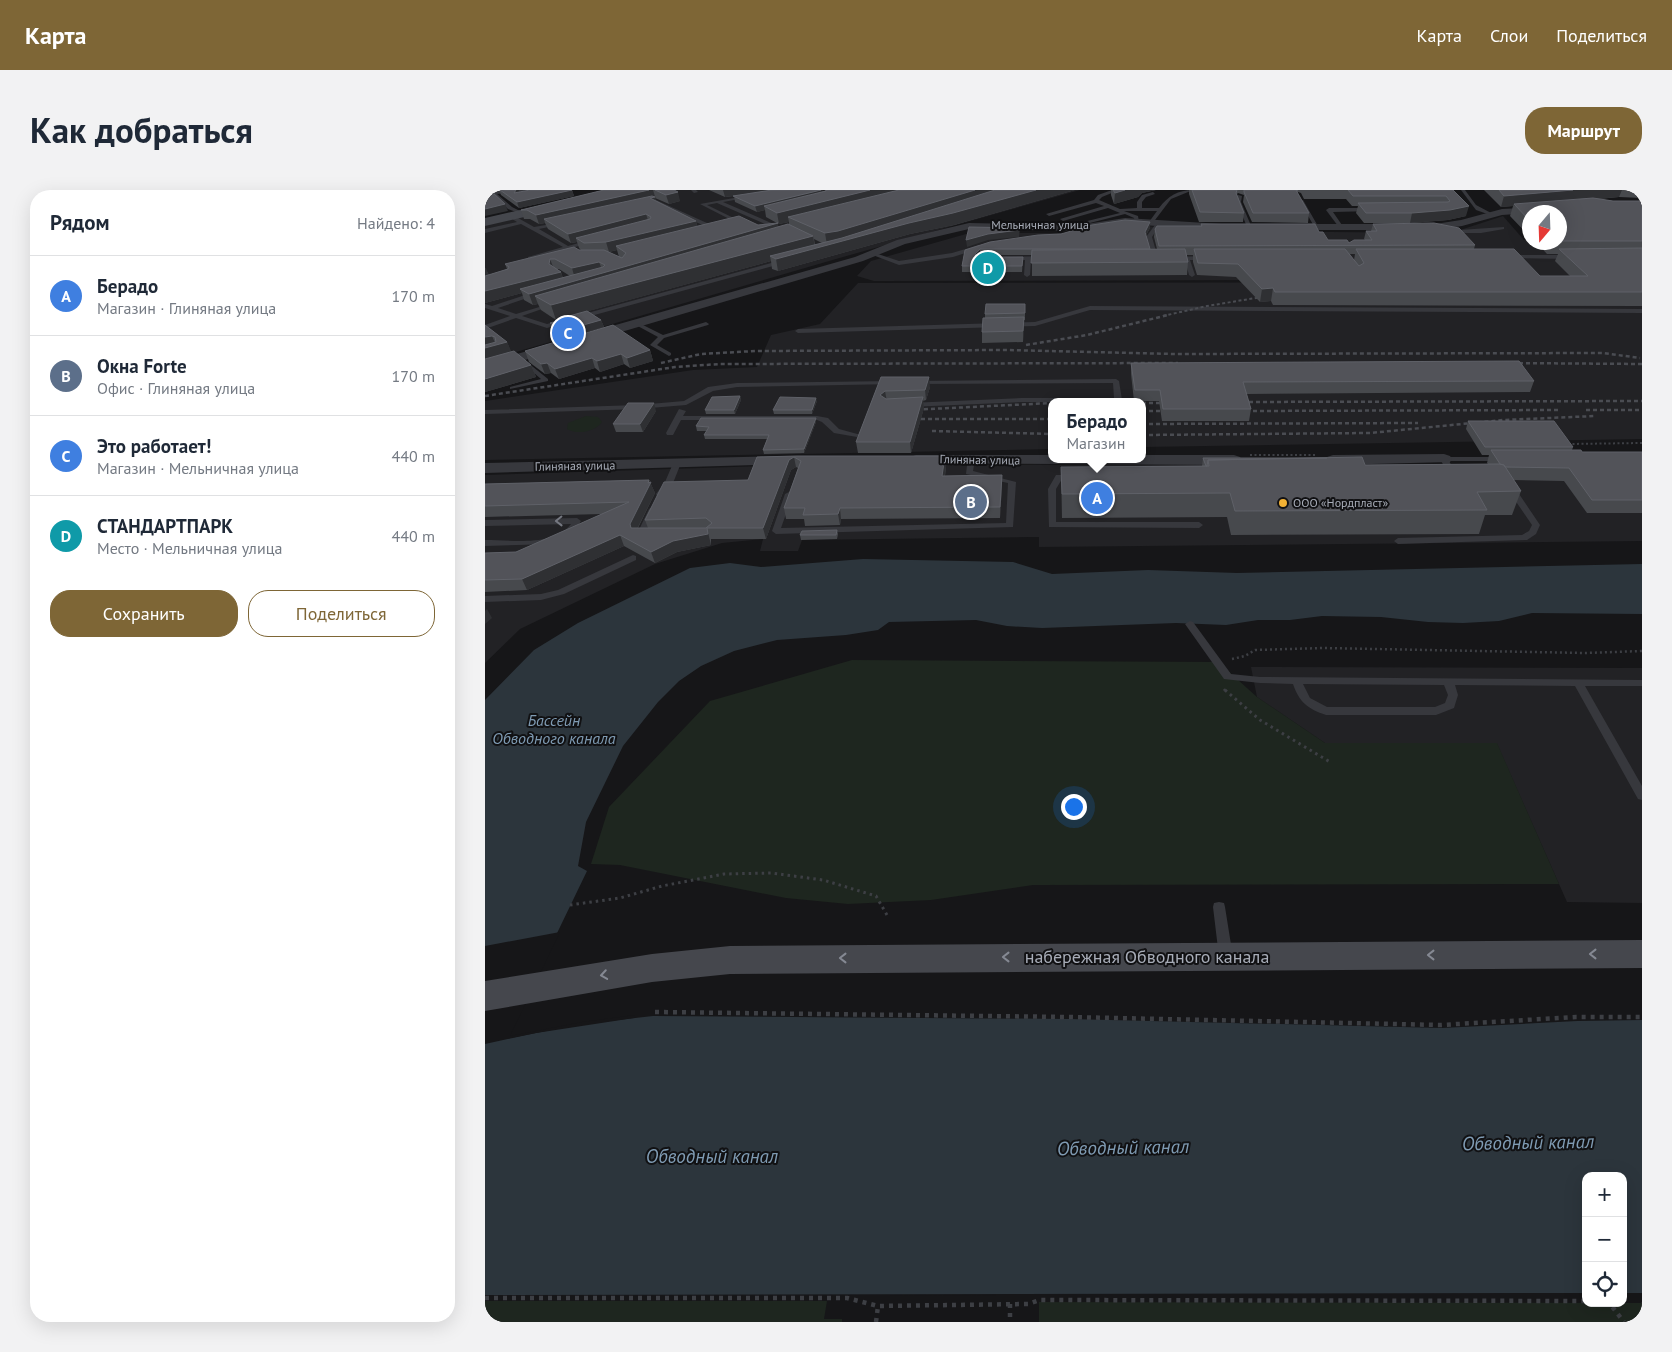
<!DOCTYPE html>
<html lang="ru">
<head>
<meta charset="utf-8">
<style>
  :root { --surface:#fff; --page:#f2f2f3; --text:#1f2937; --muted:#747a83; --line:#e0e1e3; --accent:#7e6636 }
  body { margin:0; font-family:"PT Sans",sans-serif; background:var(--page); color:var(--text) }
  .controls { position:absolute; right:15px; bottom:15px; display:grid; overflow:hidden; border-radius:10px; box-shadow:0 5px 20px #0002 }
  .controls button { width:45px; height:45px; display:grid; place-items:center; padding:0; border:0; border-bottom:1px solid var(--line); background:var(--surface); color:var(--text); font:25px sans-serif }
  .compass { position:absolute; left:1037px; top:15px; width:45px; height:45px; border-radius:50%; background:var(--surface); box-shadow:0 5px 20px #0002; rotate:199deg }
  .you { position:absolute; left:588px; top:616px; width:18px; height:18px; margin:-12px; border:4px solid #fff; border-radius:50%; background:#1a73e8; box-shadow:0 0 0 8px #1a73e833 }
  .badge { display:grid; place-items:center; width:32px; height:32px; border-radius:50%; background:var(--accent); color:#fff; font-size:16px; font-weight:700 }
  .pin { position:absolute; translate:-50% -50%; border:2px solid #fff; box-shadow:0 1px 5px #0006 }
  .popup { position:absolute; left:563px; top:208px; width:98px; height:65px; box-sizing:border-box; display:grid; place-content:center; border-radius:10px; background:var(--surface); filter:drop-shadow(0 1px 4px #0005); font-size:16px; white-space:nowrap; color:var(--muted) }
  .popup b { font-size:19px; color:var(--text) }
  .popup::after { content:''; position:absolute; left:50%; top:100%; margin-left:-10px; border:10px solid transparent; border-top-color:var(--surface) }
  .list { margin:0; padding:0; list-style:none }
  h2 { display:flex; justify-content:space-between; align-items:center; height:65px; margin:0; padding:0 20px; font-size:21px }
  h2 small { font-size:16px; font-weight:400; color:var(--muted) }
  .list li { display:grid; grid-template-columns:32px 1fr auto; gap:15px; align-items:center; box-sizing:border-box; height:80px; padding:0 20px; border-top:1px solid var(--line) }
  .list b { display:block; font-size:19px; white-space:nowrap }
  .list p { margin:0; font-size:16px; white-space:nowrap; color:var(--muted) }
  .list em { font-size:16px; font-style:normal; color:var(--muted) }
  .actions { display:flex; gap:10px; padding:15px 20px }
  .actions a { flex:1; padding:11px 0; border:1px solid var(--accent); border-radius:20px; text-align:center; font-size:18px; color:var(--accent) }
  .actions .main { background:var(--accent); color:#fff }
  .icon { flex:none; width:28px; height:28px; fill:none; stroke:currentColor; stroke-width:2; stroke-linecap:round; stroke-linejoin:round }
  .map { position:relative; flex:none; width:1157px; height:1132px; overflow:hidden; border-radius:20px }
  header { display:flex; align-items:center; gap:30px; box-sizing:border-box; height:70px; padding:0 25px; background:var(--accent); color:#fff }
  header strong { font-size:24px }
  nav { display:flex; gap:28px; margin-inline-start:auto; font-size:18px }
  .intro { display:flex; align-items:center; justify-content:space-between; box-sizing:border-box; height:120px; padding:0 30px }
  h1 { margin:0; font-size:35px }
  .button { padding:12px 22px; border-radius:20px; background:var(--accent); color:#fff; font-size:18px; font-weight:700 }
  main { display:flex; gap:30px; padding:0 30px }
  aside { flex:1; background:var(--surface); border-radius:20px; box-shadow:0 5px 20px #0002 }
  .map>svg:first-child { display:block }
  .built { fill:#222225 }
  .green { fill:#1e261f }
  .water { fill:#2c353c }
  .pier { fill:#161618 }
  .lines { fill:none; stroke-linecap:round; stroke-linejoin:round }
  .path-far3 { stroke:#3d3f44; stroke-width:2; stroke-dasharray:2 2.5; stroke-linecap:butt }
  .path-far2 { stroke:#3d3f44; stroke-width:2.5; stroke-dasharray:2 3; stroke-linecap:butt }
  .path-far1 { stroke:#3d3f44; stroke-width:3; stroke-dasharray:2.5 4; stroke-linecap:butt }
  .path { stroke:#3d3f44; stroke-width:4.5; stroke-dasharray:4 5; stroke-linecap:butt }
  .lane { fill:#37383d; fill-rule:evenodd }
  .street { fill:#37383d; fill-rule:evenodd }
  .secondary { fill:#45474d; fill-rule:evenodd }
  .rail-far1 { stroke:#4a4c52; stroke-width:2; stroke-dasharray:3 2.5; stroke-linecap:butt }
  .rail { stroke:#4a4c52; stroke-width:2.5; stroke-dasharray:4 3; stroke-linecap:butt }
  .wall { fill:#47494d; fill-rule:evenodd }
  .shaded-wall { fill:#2f3033 }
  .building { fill:#525359; stroke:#5f6168 }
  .oneway { stroke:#757881 }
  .oneway2 { stroke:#858993 }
  .poi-dot { fill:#f2b134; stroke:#111113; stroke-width:2 }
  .labels { text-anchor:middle; stroke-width:4; stroke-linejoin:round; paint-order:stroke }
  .far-street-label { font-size:12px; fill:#a8adb8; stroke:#111113 }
  .far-poi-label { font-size:12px; fill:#a8adb8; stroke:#111113; text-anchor:start }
  .water-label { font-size:16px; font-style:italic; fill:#7f9bb3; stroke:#111113 }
  .near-street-label { font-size:18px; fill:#a8adb8; stroke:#111113 }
  .near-water-label { font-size:19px; font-style:italic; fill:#7f9bb3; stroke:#111113 }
</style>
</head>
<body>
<header>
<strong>Карта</strong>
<nav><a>Карта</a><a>Слои</a><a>Поделиться</a></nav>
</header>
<div class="intro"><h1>Как добраться</h1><a class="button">Маршрут</a></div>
<main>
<aside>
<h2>Рядом<small>Найдено: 4</small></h2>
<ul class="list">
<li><span class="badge" style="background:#3f7fe0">A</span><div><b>Берадо</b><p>Магазин · Глиняная улица</p></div><em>170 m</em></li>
<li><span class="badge" style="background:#5c6f8a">B</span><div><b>Окна Forte</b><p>Офис · Глиняная улица</p></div><em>170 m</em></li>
<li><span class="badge" style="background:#3f7fe0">C</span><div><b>Это работает!</b><p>Магазин · Мельничная улица</p></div><em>440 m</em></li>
<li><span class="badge" style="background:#0f9aa8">D</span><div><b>СТАНДАРТПАРК</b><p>Место · Мельничная улица</p></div><em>440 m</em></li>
</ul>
<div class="actions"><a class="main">Сохранить</a><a>Поделиться</a></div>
</aside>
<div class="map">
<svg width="1157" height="1132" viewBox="0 0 1157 1132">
  <rect width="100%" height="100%" fill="#161618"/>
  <path class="built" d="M159 0H595L351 69 0 171V35Z
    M1018 26 1039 50H1044V52L1157 51V89L389 91 372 86 386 71 481 44 493 43H602L633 33 711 41 966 43Z
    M1157 92V249L657 257V212H567V259L0 270V211L208 180 272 177 286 145 335 134 373 93Z
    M1157 274V351L554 357V347H545L317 350 313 361H275L278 349 237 353 170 374 35 439 0 473V285L307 275Z
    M766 477 1157 478V713L1082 712 1012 554 840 553 772 507Z"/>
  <path class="green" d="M101 226 113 227 117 232C110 242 92 245 82 239L83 233Z
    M367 470 733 472 772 507 840 553H1012L1074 694 548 695 446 710 363 714 301 708 135 675 106 674 124 617 225 511Z
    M0 1111H342L339 1129H357V1132H0Z
    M554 1112 1157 1113V1132H554Z"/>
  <path class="water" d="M378 369 528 372 567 384 663 380 752 383 1157 374V424L1047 423 1014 431 978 433 943 432 896 427 837 426 805 430H773L741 435 691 433 557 438 522 436 491 430 404 432 393 440 361 445 292 450 249 461 216 476 194 491 173 512 138 556 101 632 93 676 102 681 21 849 97 834 168 826 584 829 957 838 1092 831 1157 830V1103H1138V986H1101V1103L0 1105V510L49 460 93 433 205 378 245 373 276 377Z"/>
  <path class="pier" d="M75 742 25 846 97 832 150 825 149 828 51 843 0 854V756Z
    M511 1105V1108H404V1106Z"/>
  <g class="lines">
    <path class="path-far3" d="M1083 254 1157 253
      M765 265H831"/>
    <path class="path-far2" d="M747 469 760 466 770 460 838 458 1100 463 1157 461
      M739 499 741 502"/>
    <path class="path-far1" d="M740 500 775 530 845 572
      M85 715 135 708 177 696 239 684 286 683 338 690 391 706 402 725"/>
    <path class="path" d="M170 822 584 827 956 835 1091 827H1157
      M0 1108H362L393 1116 543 1114 555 1110 1101 1111
      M1120 1113 1125 1114 1139 1132
      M525 1114V1132
      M391 1132 393 1116"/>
    <path class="lane" d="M23 0H47L12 4 27 17 39 23V25L23 19 7 4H0V2Z
      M206 0H211L213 2 209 3Z
      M627 0H634L617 7 614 10 635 19 652 18V12L657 5 668 2 670 4 661 7 657 12V18H674C683 6 693 0 708 0L686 9 667 34 664 32 672 21H639L653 26 654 32H650L649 28 640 24 593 36 590 34 635 23 623 18 578 31 575 29 619 16 611 13 564 26 561 24 609 10 613 5Z
      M976 0H980L991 15 1008 24V26L991 20Z
      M266 5V7L238 12 300 39V41H296L232 13 222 15 261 34 256 35 215 14Z
      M753 5 757 6 756 12 767 38 762 37 752 12Z
      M171 10 233 38 234 39 225 41 226 39 170 13 157 15 155 14Z
      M814 10H818L834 38H830Z
      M887 18 889 21 848 22 859 38 856 40 841 20 844 18Z
      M26 24 49 37 78 32V34L54 39 83 56 108 49 111 51 87 58 97 64V66H93L82 60 43 69V67L78 57 36 34 0 43V39L32 32 24 27Z
      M673 31 676 33 667 47 673 68 670 70 667 68 661 47Z
      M1019 37V39L996 43H962L959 41Z
      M494 55 496 58 468 67 414 75 385 64 390 63 414 71 467 63Z
      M1022 65H1086L1089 67 1086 69 1020 68Z
      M561 66 563 69 546 70 545 85 542 87 539 85 540 70 524 71 521 69 524 67Z
      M685 67 723 66 726 68 723 70H705L710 85 707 87 704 85 700 70H687Z
      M301 69 303 72 62 138 31 128 0 139V135L25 126 0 118V114L7 116 52 101 55 103 54 104 13 118 31 124 71 112V114L37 126 62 134Z
      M605 116 1157 119V123L605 120 550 136 313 143 310 141 313 139 550 132Z
      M221 132 224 134 223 135 179 148 172 155 186 163V165L184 166 165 155 173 147 149 134 154 133 178 145Z
      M37 168 63 189V191L25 199V197L56 189 35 171 34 170Z
      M631 189 634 191 637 210 635 212H537L424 217 420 215 424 213 537 208H629L628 193 428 194V192L430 191Z
      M409 191 411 192V194L252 197 228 201 201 215 153 219 0 224V220L153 215 199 211 223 197 252 193Z
      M194 219 201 221 198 226H332L343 228 354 239 376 245 372 247 349 243 337 232 332 230H196L188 245H182L181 243Z
      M483 267 490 269 488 281 531 292 528 337 291 344 287 341 300 304 304 302 308 304 296 338 521 333 523 293 481 284Z
      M956 267H1016L1020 269 1016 271H964L972 285 968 287H965L955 269Z
      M189 271 196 273 188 293 178 306H172L171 304 180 292Z
      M571 285H591L595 287 591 289H577L571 299V332H714L718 335 714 338 564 337 563 299Z
      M1022 295H1028L1055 335 1051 344 1042 350 913 354 909 351 913 348 1037 345 1044 341 1047 335 1021 297Z
      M168 316 172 319 161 343 166 346 162 349 152 348 151 346 164 319Z
      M92 328 96 331 86 346 68 354 0 356V350C26 350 69 357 86 334L0 336V330Z
      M148 365 151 366V370L79 404 56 410 0 412V406L56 404 73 400Z
      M705 431 708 432 746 484 775 487 1157 490V496H1100L1157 596V610L1153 609 1090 496 970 495 973 505 969 518 951 525H841C823 519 814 512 808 494L775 493 739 489 700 434ZM818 494 959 495 963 505 960 513 950 517H842L825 508Z
      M734 712 739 713 740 717 748 767 746 771 741 773 736 771 734 767 728 717 729 713Z"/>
    <path class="street" d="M1055 17 1060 20 1059 22 1017 25 977 36 950 40H802L797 37 802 34H950L976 30 1017 19Z
      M640 28 737 34 742 37 737 40 640 34 595 41 484 39 420 54 378 71 109 150H99L98 147 99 144 370 67 412 50 484 33 595 35Z
      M71 153 78 157 76 160 0 181V173Z
      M959 264 965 266 967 269 965 272 848 275 842 273 840 270 842 267 848 265Z
      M431 265H567V269H657V265H749L755 267 757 270 755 273 749 275 425 273 423 270 425 267Z
      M301 266 307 268 309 271 307 274 0 283V273Z"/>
    <path class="secondary" d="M124 0H146L140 4 0 36V28Z
      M1157 750V778L245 784 167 792 0 821V791L167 764 245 756Z"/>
    <path class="rail-far1" d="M678 126 722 116 783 106"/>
    <path class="rail" d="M541 155 602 145 683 125
      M176 173 216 164 270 161 523 160 691 164 1118 163 1155 168
      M1020 173 1157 174
      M0 206 190 177 235 174 693 173
      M750 212 1157 211
      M657 213H687
      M425 220 567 213
      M1101 220H1157
      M657 221H675
      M761 221 1076 220
      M422 229H567
      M657 234 933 233
      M447 241 567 244
      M657 245 885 243 1018 230 1110 226"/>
  </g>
  <path class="wall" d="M14 0H34L35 2 87 0 89 6 34 18 16 5Z
    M119 0H189L195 11 184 14 170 8 171 11 211 31 212 36 273 35 292 33 281 27 280 20 272 22 250 12 249 6 240 7 224 0H337L338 2 341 0H590L469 35 425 44 293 81 287 79 286 71 103 121 116 130 119 137 80 148 68 140 65 133 78 130 77 128 71 130 56 120 53 114 48 115 39 110 37 103 0 113V78L4 85 22 79 20 74 96 60 94 58 92 52 86 53 63 39 60 33 54 34 45 29H39L36 20ZM304 32V35L293 37V33L294 34ZM329 49 337 53 330 55ZM132 60 134 67 124 62ZM72 79H74L85 86 78 88 76 82Z
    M626 0H671L657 3 653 7 629 14 626 5Z
    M704 0H968L981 26 963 30 925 33H879L871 23 873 16H867L861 9H819L816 3 813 2 812 3 824 23 823 33 767 32 758 12 759 5 753 3 752 4 759 23 758 32H714L704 4Z
    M999 0H1157V8L1134 7 1114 9 1128 11H1157V116L788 115 786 111 775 112 751 87 712 85 708 72V65H701L703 72 702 85 547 86V65H495L494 66 495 67H538L537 82H477V76L480 60 576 44 665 38 661 45 665 59H672L669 47 670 39 716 36V34L834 42 843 50 864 53 880 50 879 49 881 41H886L888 34 990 55 989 59 1055 86H1085L1070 71 1073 64H1062L1051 52H1074V22H1044V46L1025 26 1028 16 1016 17ZM865 64H870L869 70Z
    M540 121V130H539L538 152 497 153V142L500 128V124Z
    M0 135 22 152 26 162 46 175 51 187 0 202Z
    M165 160 168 171 145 178 139 174 115 182 110 178 74 189 66 183 60 184 44 172 40 161Z
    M646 173 1049 191 1045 202 761 204 766 219 764 231H677L674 211H649L646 184Z
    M396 187 445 197 441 210 438 211 439 218 426 263H373L371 252Z
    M255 206 256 210 250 224H221L220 220Z
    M332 211 327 224H289L288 220Z
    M171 221 158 242H131L128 234Z
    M983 231 1088 257 1087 260 1097 262H1157V323H1102L1079 291 1028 290 1036 301 1027 325H1000L994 344 746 345 742 327 577 328 576 277 717 276 718 268 880 275 1003 274 1002 273 1004 265H997L981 239Z
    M331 232 319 263 279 264 278 260 282 249H220L219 245 222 241H212L211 236Z
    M312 266 461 277 460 286 517 285V296L515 328 356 329 355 335 320 336 319 329H301L299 318 313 278 311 277 306 280 281 349H226V355L192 362 170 373 139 356 42 400 0 402V363L31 362 117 324 0 327V294L164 290 170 303 153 338H163L160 330 263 290 272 267Z
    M352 340 353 344 352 349 316 350 315 345Z"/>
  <path class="shaded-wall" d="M31 0H34L35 3H29Z
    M87 0 89 6 34 18 32 12Z
    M164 0H168L173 16 59 29 60 33 54 34 51 25Z
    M238 0H290L240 7Z
    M337 0 338 5 279 16 280 20 272 22 270 16Z
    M385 0H430L303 27 304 32 294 34 292 23Z
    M490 0H590L469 35 425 44 293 81 291 69 285 66 286 71 71 130 66 115 328 46 330 58 342 55 340 43Z
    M640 0H671L657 3 653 7 629 14 630 3Z
    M1088 0H1137L1134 7 1030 16 1029 14 1028 16 1016 17 1019 6Z
    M193 2 195 11 184 14 181 5Z
    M20 14 23 21 0 26V19Z
    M984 16 981 26 963 30 925 33 927 23Z
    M161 24 164 33 91 48 92 52 86 53 83 44Z
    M211 31 213 40 131 56 132 60 124 62 121 52Z
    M665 32V38L659 48 660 42Z
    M293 33 294 43 50 106 53 114 48 115 44 104Z
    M535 38 534 47 503 50 482 57 481 50 503 44Z
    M495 59V65L490 70V64Z
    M65 69 69 79 76 82 79 92 35 99 37 103 0 113V101L64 74Z
    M114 72 118 82 90 89 87 78Z
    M0 78H1L5 89 0 90Z
    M788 98 786 111 775 112 777 99Z
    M539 127V138L538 152V141Z
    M116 130 119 137 80 148 77 141Z
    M7 146 11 155 22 152 27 163 0 171V147Z
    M165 160 168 171 145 178 142 168Z
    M136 164 139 174 115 182 112 171Z
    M107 168 110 178 74 189 70 179Z
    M62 173 66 183 60 184 56 174Z
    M46 175 51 187 0 202V189Z
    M444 187 445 197 441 210 440 200Z
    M400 201 402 212 395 205Z
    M255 206 256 210 250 224 249 220Z
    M438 207 439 218 426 263 425 252Z
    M331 208 332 211 327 224V220Z
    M169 213 171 221 158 242 155 234Z
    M331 228V232L319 263V259Z
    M460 266 461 277 458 296 457 286Z
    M309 267 311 277 306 280 281 349 278 338 304 270Z
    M517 285V296L515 328V317Z
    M164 290 170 303 149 345 145 334Z
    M355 318 356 329 355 335 353 324Z
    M222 338 226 355 192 362 170 373 166 362 188 351Z
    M135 345 139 356 42 400 37 389Z
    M2 419 7 428 0 434V421Z"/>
  <path class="building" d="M0 0H5L20 14 0 19Z
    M15 0H31L29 3 45 0H87L32 12Z
    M119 0H164L51 25 42 20H36Z
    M170 0H189L193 2 181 5Z
    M287 0H336L270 16 248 6Z
    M341 0H385L292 23 279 16 341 1Z
    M414 0H490L353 41 340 43 303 27Z
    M510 0H551L468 23 424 33 291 69 285 66 357 48Z
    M628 0H640L630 3Z
    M707 0H752L751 3 759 23 715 22Z
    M759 0H813H811L824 23H768L759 2Z
    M863 0H968L984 16 965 20 927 23H881L873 13 963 12 965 11 961 6H868Z
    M1014 0H1088L1019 6Z
    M167 6 170 7 165 8 211 31 121 52 99 53 91 48 165 29 166 27 161 24 83 44 59 29Z
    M1108 8 1128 11H1157V51H1074V22H1044V30L1029 14Z
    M254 26 273 35 293 33 44 104 35 99 118 77 120 75 114 72 87 78 70 69H65L64 74 76 82 0 101V86L23 79 24 77 20 74 89 57 94 60H119L137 68 141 63 131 56Z
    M640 30 665 32 660 42 665 59H495L490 64 495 67H538L537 76H477L480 60 505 52 553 45 576 44 607 35Z
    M949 33 974 38 990 55 674 56 670 39 672 36H717L716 34H830L834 42H838L843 50H862L864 53 869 50H887L881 41H892L888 34Z
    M303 34 328 46 66 115 50 106Z
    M484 37 535 38 534 40 503 44 481 50Z
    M1157 58V102H790L788 98 777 99 753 74 713 73 709 59H860L874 76 879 73 871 59H1029L1055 86H1103L1074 59Z
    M700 59 703 72 546 73 547 60Z
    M501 114H540V123L500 124Z
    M102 121 116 130 77 141 65 133 79 129 77 128Z
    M539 127 538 141 497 142 498 128Z
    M0 135 22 152 0 158V155L11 152 10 147 7 146 0 147Z
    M128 135 165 160 142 168 136 164 112 171 107 168 70 179 62 173 56 174 40 161Z
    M29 161 46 175 0 189V169Z
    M1034 171 1049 191 758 192 766 219H678L675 200H650L646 173Z
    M396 187H444L440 200 400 201 395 205 401 209 438 207 425 252H371Z
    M255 206 249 220H220L227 207Z
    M295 207 331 208 327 220H288Z
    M143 213H169L155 234H128Z
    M216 228H331L319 259 278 260 284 245H219L224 237 211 236Z
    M983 231H1069L1088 257H1000Z
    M1006 260H1096L1097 262H1157V310H1107L1084 278 1020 277 1019 275 1015 274Z
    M312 266H460L457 286 517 285 515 317 355 318 353 324 318 325 320 318H299L316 271 309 267 304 270 278 338H222L223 344 188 351 166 362 135 345 37 389 0 390V363L31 362 144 312 0 316V294L164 290 163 293 166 292 145 334 146 338H221L227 333 221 328 160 330 179 292 263 290 272 267Z
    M877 267 880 275 1014 274 1019 275 1036 301 992 302 1002 320 750 321 745 303 577 304 576 277 724 276 723 270Z
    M718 268H842L723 270 722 276H721Z
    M352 340 351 345H315L317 341Z"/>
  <defs><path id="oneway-chevron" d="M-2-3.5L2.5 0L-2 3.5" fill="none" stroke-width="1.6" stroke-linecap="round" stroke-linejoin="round" transform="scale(1.25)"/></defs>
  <use class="oneway" href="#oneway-chevron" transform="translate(74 331) rotate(179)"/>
  <g class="oneway2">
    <use href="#oneway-chevron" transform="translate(1108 764) rotate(180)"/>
    <use href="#oneway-chevron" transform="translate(946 765) rotate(180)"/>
    <use href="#oneway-chevron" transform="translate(521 767) rotate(180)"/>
    <use href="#oneway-chevron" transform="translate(358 768) rotate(180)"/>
    <use href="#oneway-chevron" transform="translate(119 785) rotate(171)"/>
  </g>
  <circle class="poi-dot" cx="798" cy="313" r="5"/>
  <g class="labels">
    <g class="far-street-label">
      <text x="555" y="39">Мельничная улица</text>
      <text transform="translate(495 270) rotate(1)" y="4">Глиняная улица</text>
      <text transform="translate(90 276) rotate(-1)" y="4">Глиняная улица</text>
    </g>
    <g class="far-poi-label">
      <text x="808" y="317">ООО «Нордпласт»</text>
    </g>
    <g class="water-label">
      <text x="69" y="536">Бассейн<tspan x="69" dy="18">Обводного канала</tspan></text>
    </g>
    <g class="near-street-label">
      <text x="662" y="773">набережная Обводного канала</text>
    </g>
    <g class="near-water-label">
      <text transform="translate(1043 952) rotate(-1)" y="7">Обводный канал</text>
      <text transform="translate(638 957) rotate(-1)" y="7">Обводный канал</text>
      <text x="227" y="973">Обводный канал</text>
    </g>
  </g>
</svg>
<div class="controls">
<button>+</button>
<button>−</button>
<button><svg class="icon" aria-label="locate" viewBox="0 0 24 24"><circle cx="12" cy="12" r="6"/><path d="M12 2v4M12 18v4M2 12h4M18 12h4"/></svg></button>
</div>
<svg class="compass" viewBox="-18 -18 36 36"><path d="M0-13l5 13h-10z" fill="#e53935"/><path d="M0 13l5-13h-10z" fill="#747a83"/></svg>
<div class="you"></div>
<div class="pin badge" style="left:612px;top:308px;background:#3f7fe0">A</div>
<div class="popup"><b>Берадо</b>Магазин</div>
<div class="pin badge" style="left:486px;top:312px;background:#5c6f8a">B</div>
<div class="pin badge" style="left:83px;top:143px;background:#3f7fe0">C</div>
<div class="pin badge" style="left:503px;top:78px;background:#0f9aa8">D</div>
</div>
</main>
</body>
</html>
